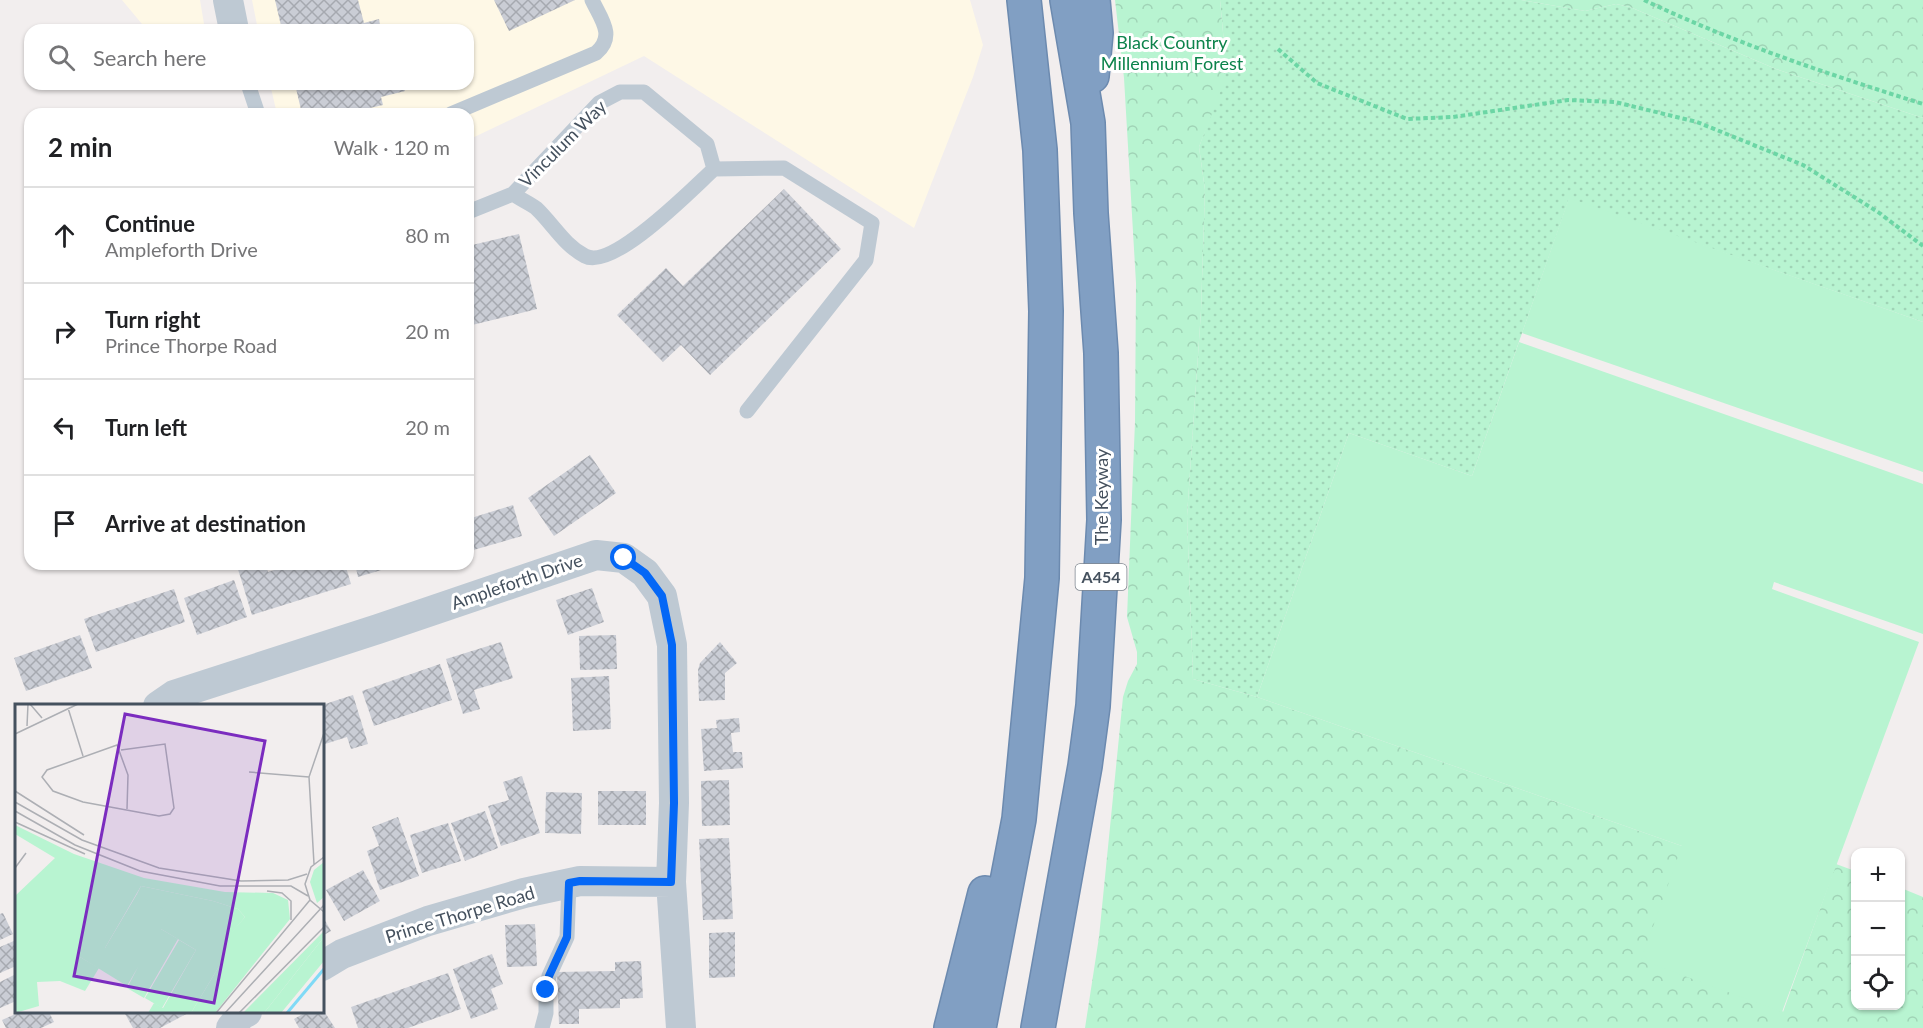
<!DOCTYPE html>
<html lang="en">
<head>
<meta charset="utf-8">
<style>
  :root { --surface:#fff; --page:#f2f2f2; --text:#202124; --muted:#757577; --line:#e0e0e0 }
  body { margin:0; font-family:Lato,sans-serif; background:var(--page); color:var(--text) }
  .controls { position:absolute; right:18px; bottom:18px; display:grid; overflow:hidden; border-radius:12px; box-shadow:0 2px 4px #0004 }
  .controls button { width:54px; height:54px; display:grid; place-items:center; padding:0; border:0; border-bottom:2px solid var(--line); background:var(--surface); color:var(--text); font:30px sans-serif }
  .stop { position:absolute; width:18px; height:18px; margin:-14px; border:4px solid #0467f6; border-radius:50%; background:#fff }
  .stop.end { background:#0467f6; border-color:#fff; box-shadow:0 2px 6px #0008 }
  .list { margin:0; padding:0; list-style:none }
  h2 { display:flex; justify-content:space-between; align-items:center; height:78px; margin:0; padding:0 24px; font-size:26px }
  h2 small { font-size:20px; font-weight:400; color:var(--muted) }
  .list li { display:grid; grid-template-columns:39px 1fr auto; gap:18px; align-items:center; box-sizing:border-box; height:96px; padding:0 24px; border-top:2px solid var(--line) }
  .list b { display:block; font-size:22px; white-space:nowrap }
  .list p { margin:0; font-size:20px; white-space:nowrap; color:var(--muted) }
  .list em { font-size:20px; font-style:normal; color:var(--muted) }
  .icon { flex:none; width:33px; height:33px; fill:none; stroke:currentColor; stroke-width:2; stroke-linecap:round; stroke-linejoin:round }
  .map { position:relative; flex:none; width:1923px; height:1028px; overflow:hidden }
  .search { position:absolute; background:var(--surface); box-shadow:0 2px 4px #0004; left:24px; top:24px; width:450px; height:66px; display:flex; align-items:center; gap:15px; box-sizing:border-box; padding:0 21px; border-radius:18px; color:var(--muted); font-size:22px }
  .panel { position:absolute; background:var(--surface); box-shadow:0 2px 4px #0004; left:24px; top:108px; width:450px; height:462px; border-radius:18px }
  .map>svg:first-child { display:block }
  .commercial { fill:#fef8e6 }
  .grass { fill:url(#grass-dots) }
  .forest { fill:url(#forest-crowns) }
  .garden { fill:#b8f4d1 }
  .building { fill:url(#building-cross-hatch) }
  .lines { fill:none; stroke-linecap:round; stroke-linejoin:round }
  .highway-casing { stroke:#6c8aaf; stroke-width:36 }
  .path { stroke:#6cd6a5; stroke-width:4; stroke-dasharray:4.5 3; stroke-linecap:butt }
  .lane { stroke:#bec9d3; stroke-width:15 }
  .street { stroke:#bec9d3; stroke-width:30 }
  .highway { stroke:#819fc3; stroke-width:33 }
  .route { stroke:#0467f6; stroke-width:8 }
  .labels { text-anchor:middle; stroke-width:6; stroke-linejoin:round; paint-order:stroke }
  .shield { fill:#fff; stroke:#7d858e; stroke-width:1.5 }
  .shield-label { font-size:16px; font-weight:bold; fill:#45515e }
  .park-label { font-size:18px; fill:#0c834b; stroke:#fff }
  .street-label { font-size:18px; fill:#45515e; stroke:#fff }
  .inset-river { fill:none; stroke:#80daf6; stroke-width:3 }
  .inset-road { fill:none; stroke:#adafb4; stroke-width:1.5 }
  .view { fill:#7b2cbf; fill-opacity:0.15; stroke:#7b2cbf; stroke-width:3 }
  .inset-edge { fill:none; stroke:#45515e; stroke-width:3 }
</style>
</head>
<body>
<div class="map">
<svg width="1923" height="1028" viewBox="0 0 1923 1028">
  <defs>
    <pattern id="grass-dots" width="8" height="8" patternUnits="userSpaceOnUse" patternTransform="scale(1.5)"><rect width="8" height="8" fill="#b8f4d1"/><path d="M2 2h.1M6 6h.1" fill="none" stroke="#a0d3b6" stroke-width="1.8" stroke-linecap="round"/></pattern>
    <pattern id="forest-crowns" width="20" height="18" patternUnits="userSpaceOnUse" patternTransform="scale(1.5)"><rect width="20" height="18" fill="#b8f4d1"/><path d="M2 6a3 3 0 1 1 6 0M12 15a3 3 0 1 1 6 0" fill="none" stroke="#a0d3b6"/></pattern>
    <pattern id="building-cross-hatch" width="8" height="8" patternUnits="userSpaceOnUse" patternTransform="scale(1.5)"><rect width="8" height="8" fill="#cacdd5"/><path d="M0 0l8 8M0 8l8-8" fill="none" stroke="#a6a9b0"/></pattern>
  </defs>
  <rect width="100%" height="100%" fill="#f2eeee"/>
  <path class="commercial" d="M122 0H200L205 30H147Z
    M252 0H970L983 45 973 77 914 228 644 56 468 140V114H277L270 84H468V30H258Z"/>
  <path class="grass" d="M1220 0H1521L1585 11 1616 4 1630 7 1776 69 1923 118V322L1569 199 1472 476 1349 433 1257 697 1193 679 1187 516 1201 311 1205 190 1199 147 1209 119 1224 43Z"/>
  <path class="forest" d="M1115 0H1220L1224 43 1225 80 1199 147 1205 190 1201 311 1187 516 1193 679 1257 697 1682 846 1783 1012 1836 864 1855 871 1856 1006H1900L1901 888 1923 897V1028H1085L1099 937 1123 697 1128 681 1137 664V652L1127 617 1135 422 1136 283 1124 78Z
    M1521 0H1923V118L1776 69 1630 7 1616 4 1585 11Z"/>
  <path class="garden" d="M1569 198 1923 322V472L1522 333Z
    M1519 342 1923 484V634L1774 582 1772 589 1919 642 1782 1012 1641 960 1682 846 1257 697 1349 433 1472 476Z"/>
  <path class="building" d="M275 0H358L364 23 379 19 381 30H282Z
    M494 0H575L509 31Z
    M295 84H403L405 91 381 97 383 105 344 114H302Z
    M784 189 841 249 710 375 681 345 663 362 617 315 666 268 683 286Z
    M519 234 537 309 468 326V246Z
    M590 455 616 493 554 536 528 498Z
    M513 505 522 536 470 551 468 545V519Z
    M244 564H266L268 572 293 564H345L351 584 252 615 237 566Z
    M355 564H397L398 565 358 577Z
    M234 580 247 617 197 635 184 598Z
    M592 588 604 622 568 635 556 600Z
    M174 589 185 622 96 652 84 619Z
    M80 635 92 668 26 691 14 658Z
    M616 635 617 669 580 670 579 636Z
    M501 642 513 678 474 690 480 709 463 714 446 659Z
    M720 642 737 663 725 673V700L699 701 698 670 700 663Z
    M440 664 452 700 374 726 362 691Z
    M609 676 611 729 573 731 571 678Z
    M353 695 368 744 351 749 347 737 322 745V705Z
    M739 718 740 732 731 733 733 752H742L743 768 704 771 701 729 717 728 716 720Z
    M522 776 540 833 501 846 488 806 509 800 503 782Z
    M729 780 730 825 702 826 701 781Z
    M598 791H646V825H598Z
    M546 792 582 793 581 834 545 833Z
    M485 811 498 848 465 861 451 823Z
    M398 817 419 876 380 890 367 851 379 846 372 827Z
    M448 823 461 861 422 873 410 835Z
    M729 838 733 919 703 920 699 839Z
    M363 870 380 901 344 921 326 890Z
    M3 913 13 934 0 940V914Z
    M322 915 331 931 322 936Z
    M535 924 537 966 507 967 505 925Z
    M735 932V977L709 978V933Z
    M16 940V966L0 973V947Z
    M492 954 503 984 491 989 498 1009 471 1019 453 969Z
    M641 961 643 998 620 999V1008L579 1009V1024H559L557 972 615 971V962Z
    M448 973 461 1009 408 1028H358L351 1007Z
    M16 974V1001L0 1008V982Z
    M322 1008 335 1028H299L294 1019 306 1012H322Z
    M20 1012H49L54 1022 41 1028H6L2 1020Z
    M124 1012H190L160 1028H133Z"/>
  <g class="lines">
    <defs>
      <path id="highway" d="M1092 76 1096 33 1093 0
        M951 1028 985 893
        M979 1028 1019 819 1042 578 1046 311 1040 150 1024 0
        M1038 1028 1085 766 1093 706 1104 520 1101 353 1091 213 1088 123 1067 0"/>
    </defs>
    <use href="#highway" class="highway-casing"/>
    <path class="path" d="M1644 0C1734 43 1828 74 1923 104
      M1278 49 1317 83 1407 119 1453 117 1568 100 1615 102 1697 122 1803 165 1878 212 1923 246"/>
    <path class="lane" d="M248 84 258 114
      M451 114 596 53C616 36 601 19 592 0
      M714 169 784 168 872 223 866 260 747 411
      M513 194C520 199 529 203 536 208 553 224 564 245 585 256 613 271 693 188 714 169
      M468 212 513 194 599 103 620 92H644L707 144 714 169
      M542 1028 546 1013V990L549 976 567 937 569 883"/>
    <path class="street" d="M228 0 234 30
      M158 706 174 695 378 629 596 555 624 558 645 573 662 596 672 645 674 803 671 882 681 1028
      M322 966 342 954 428 921 524 893 580 881 671 882
      M231 1028 241 1015 247 1012"/>
    <use href="#highway" class="highway"/>
  </g>
  <g class="lines">
    <path class="route" d="M546 990 549 976 567 937 569 883 580 881 671 882 674 803 672 645 662 596 645 573 624 558"/>
  </g>
  <g class="labels">
    <rect class="shield" x="1075.5" y="564" width="51" height="26" rx="4.5"/>
    <g class="shield-label">
      <text x="1101" y="583">A454</text>
    </g>
    <g class="park-label">
      <text x="1172" y="49">Black Country<tspan x="1172" dy="21">Millennium Forest</tspan></text>
    </g>
    <g class="street-label">
      <text transform="translate(563 144) rotate(-45)" y="6">Vinculum Way</text>
      <text transform="translate(1102 497) rotate(-90)" y="6">The Keyway</text>
      <text transform="translate(517 582) rotate(-19)" y="6">Ampleforth Drive</text>
      <text transform="translate(460 915) rotate(-17)" y="6">Prince Thorpe Road</text>
    </g>
  </g>
  <g transform="translate(15 704)">
    <rect width="309" height="309" fill="#f2eeee"/>
    <path d="M126 182 198 197 223 205 230 213 215 231 206 259 176 309H133L139 299 148 304 181 246 146 225 122 190ZM309 233V257L266 309H249Z" fill="#b8f4d1"/>
    <path d="M0 121 59 150 129 174 210 188 258 189 273 196 275 215 200 309H176L206 259 215 230 230 213 223 205 198 197 126 182 90 244 65 253 84 264 70 287 45 277 22 278 24 302 0 309V192L40 154 0 130ZM309 158V193L302 199 295 178 299 166ZM309 227V233L249 309H228Z" fill="#b8f4d1"/>
    <path d="M122 190 155 209 146 225 163 235 129 294 112 284 123 263 112 282 65 253 76 235 90 244ZM164 236 181 246 147 304 130 294Z" fill="#b8f4d1"/>
    <path class="inset-river" d="M272 309 309 265"/>
    <path class="inset-road" d="M15 0 27 14M53 4 68 52M12 22 13 0M0 30 63 0M106 46 150 40 159 104 155 110 144 112 68 98 38 87 27 73 32 66 102 41 113 71 112 105M234 68 294 73M0 87 69 131M0 98 67 136 144 164 226 177 273 176 292 170M0 107 60 141 125 167 205 182H276L293 192M0 118 70 150M309 153 296 163 290 180 295 196 309 208M299 160 294 73 309 29M0 164 11 149M252 187 267 189 276 197V216M201 309 295 196M210 309 309 201M224 309 309 223"/>
    <path class="view" d="M110 10 250 37 199 299 59 272Z"/>
    <rect width="309" height="309" class="inset-edge"/>
  </g>
</svg>
<div class="controls">
<button>+</button>
<button>−</button>
<button><svg class="icon" aria-label="locate" viewBox="0 0 24 24"><circle cx="12" cy="12" r="6"/><path d="M12 2v4M12 18v4M2 12h4M18 12h4"/></svg></button>
</div>
<div class="stop" style="left:624px;top:558px"></div>
<div class="stop end" style="left:546px;top:990px"></div>
<div class="search"><svg class="icon" aria-label="search" viewBox="0 0 24 24"><circle cx="10" cy="10" r="6"/><path d="M15 15l6 6"/></svg>Search here</div>
<section class="panel">
<h2>2 min<small>Walk · 120 m</small></h2>
<ul class="list">
<li><svg class="icon" aria-label="ahead" viewBox="0 0 24 24"><path d="M12 20V5M6 11l6-6 6 6"/></svg><div><b>Continue</b><p>Ampleforth Drive</p></div><em>80 m</em></li>
<li><svg class="icon" aria-label="right" viewBox="0 0 24 24"><path d="M7 20v-9h11M14 6l5 5-5 5"/></svg><div><b>Turn right</b><p>Prince Thorpe Road</p></div><em>20 m</em></li>
<li><svg class="icon" aria-label="left" viewBox="0 0 24 24"><path d="M17 20v-9H6M10 6l-5 5 5 5"/></svg><div><b>Turn left</b></div><em>20 m</em></li>
<li><svg class="icon" aria-label="arrive" viewBox="0 0 24 24"><path d="M6 21V4h12l-3 4 3 4H6"/></svg><div><b>Arrive at destination</b></div></li>
</ul>
</section>
</div>
</body>
</html>
